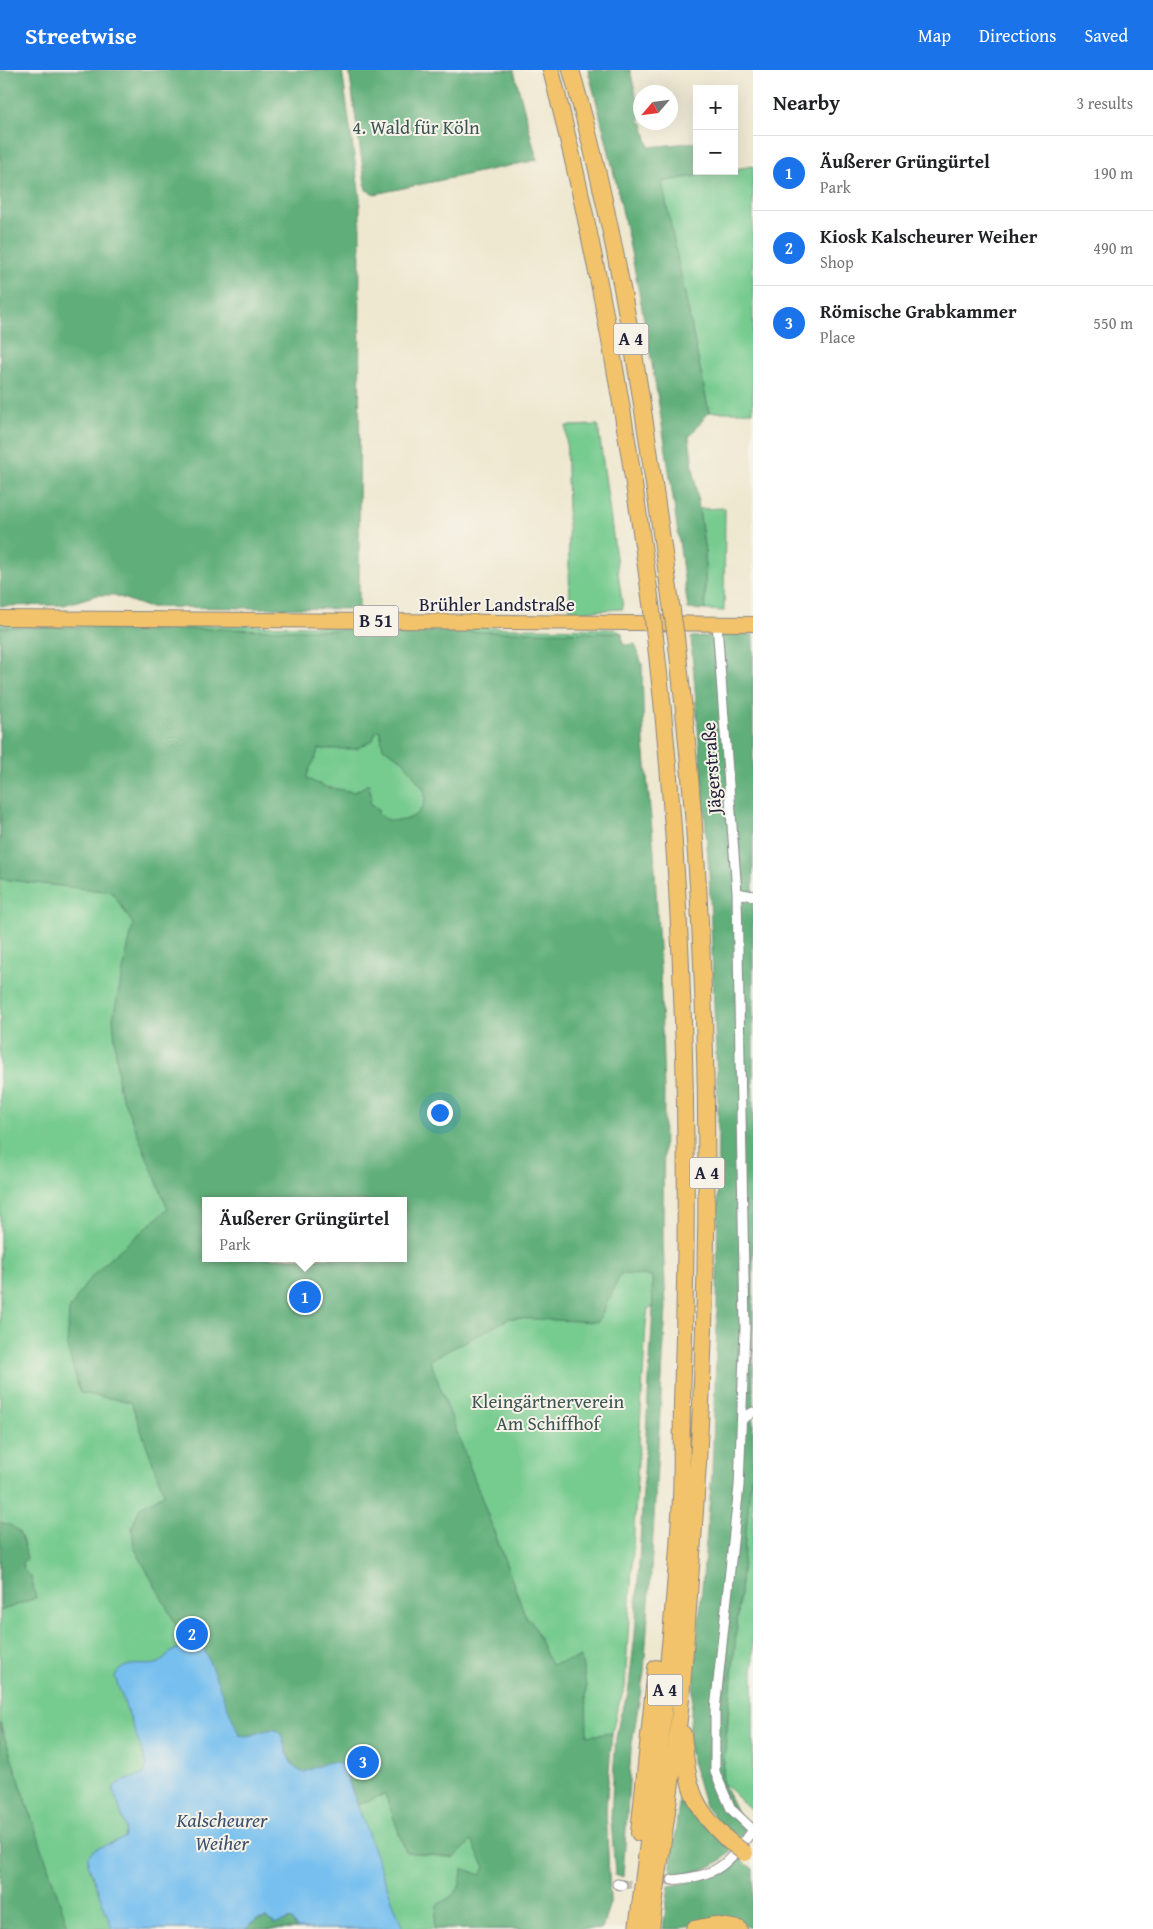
<!DOCTYPE html>
<html lang="en">
<head>
<meta charset="utf-8">
<style>
  :root { --surface:#fff; --page:#f6f6f6; --text:#202124; --muted:#757577; --line:#e0e0e0; --accent:#1a73e8 }
  body { margin:0; font-family:"Gentium Book Plus",serif; background:var(--page); color:var(--text) }
  .controls { position:absolute; right:15px; top:15px; display:grid; overflow:hidden; border-radius:0px; box-shadow:0 5px 20px #0002 }
  .controls button { width:45px; height:45px; display:grid; place-items:center; padding:0; border:0; border-bottom:1px solid var(--line); background:var(--surface); color:var(--text); font:25px sans-serif }
  .compass { position:absolute; left:633px; top:15px; width:45px; height:45px; border-radius:50%; background:var(--surface); box-shadow:0 5px 20px #0002; rotate:242deg }
  .you { position:absolute; left:439px; top:1042px; width:18px; height:18px; margin:-12px; border:4px solid #fff; border-radius:50%; background:#1a73e8; box-shadow:0 0 0 8px #1a73e833 }
  .badge { display:grid; place-items:center; width:32px; height:32px; border-radius:50%; background:var(--accent); color:#fff; font-size:16px; font-weight:700 }
  .pin { position:absolute; translate:-50% -50%; border:2px solid #fff; box-shadow:0 1px 5px #0006 }
  .popup { position:absolute; left:202px; top:1127px; width:205px; height:65px; box-sizing:border-box; display:grid; place-content:center; border-radius:0px; background:var(--surface); filter:drop-shadow(0 1px 4px #0005); font-size:16px; white-space:nowrap; color:var(--muted) }
  .popup b { font-size:19px; color:var(--text) }
  .popup::after { content:''; position:absolute; left:50%; top:100%; margin-left:-10px; border:10px solid transparent; border-top-color:var(--surface) }
  .list { margin:0; padding:0; list-style:none }
  h2 { display:flex; justify-content:space-between; align-items:center; height:65px; margin:0; padding:0 20px; font-size:21px }
  h2 small { font-size:16px; font-weight:400; color:var(--muted) }
  .list li { display:grid; grid-template-columns:32px 1fr auto; gap:15px; align-items:center; box-sizing:border-box; height:75px; padding:0 20px; border-top:1px solid var(--line) }
  .list b { display:block; font-size:19px; white-space:nowrap }
  .list p { margin:0; font-size:16px; white-space:nowrap; color:var(--muted) }
  .list em { font-size:16px; font-style:normal; color:var(--muted) }
  .map { position:relative; flex:none; width:753px; height:1859px; overflow:hidden }
  header { display:flex; align-items:center; gap:30px; box-sizing:border-box; height:70px; padding:0 25px; background:var(--accent); color:#fff }
  header strong { font-size:24px }
  nav { display:flex; gap:28px; margin-inline-start:auto; font-size:18px }
  main { display:flex }
  aside { flex:1; background:var(--surface) }
  .map>svg:first-child { display:block }
  .green { fill:#76cb8f; stroke:#4c7665; fill-rule:evenodd }
  .forest { fill:#60af7a; stroke:#41685a; fill-rule:evenodd }
  .water { fill:#76bfef; stroke:#4c7095 }
  .lines { fill:none; stroke-linecap:round; stroke-linejoin:round }
  .minor-tunnel { stroke:#c5c0b2; stroke-width:9; stroke-dasharray:9 4.5; stroke-linecap:butt }
  .minor-casing { stroke:#888586; stroke-width:11 }
  .primary-casing { stroke:#888586; stroke-width:16 }
  .motorway-casing { stroke:#888586; stroke-width:18 }
  .minor { stroke:#fff; stroke-width:9 }
  .primary { stroke:#f2c36a; stroke-width:14 }
  .motorway { stroke:#f2c36a; stroke-width:16 }
  .motorway-bridge-casing { stroke:#888586; stroke-width:18; stroke-linecap:butt }
  .motorway-bridge { stroke:#f2c36a; stroke-width:16 }
  .labels { text-anchor:middle; stroke-width:4; stroke-linejoin:round; paint-order:stroke }
  .shield { fill:#f7f3e8; stroke:#62616f; stroke-width:1 }
  .shield-label { font-size:18px; font-weight:bold; fill:#22223b }
  .park-label { font-size:19px; fill:#3b5554; stroke:#f7f3e8 }
  .street-label { font-size:19px; fill:#22223b; stroke:#f7f3e8 }
  .water-label { font-size:20px; font-style:italic; fill:#3b5171; stroke:#f7f3e8 }
</style>
</head>
<body>
<header>
<strong>Streetwise</strong>
<nav><a>Map</a><a>Directions</a><a>Saved</a></nav>
</header>
<main>
<div class="map">
<svg width="753" height="1859" viewBox="0 0 753 1859">
  <rect width="100%" height="100%" fill="#f7f3e8"/>
  <filter id="ink" filterUnits="userSpaceOnUse"><feTurbulence type="fractalNoise" baseFrequency=".02" numOctaves="2"/><feDisplacementMap in="SourceGraphic" scale="10" xChannelSelector="R" yChannelSelector="G"/><feConvolveMatrix kernelMatrix="1 2 1 2 8 2 1 2 1" color-interpolation-filters="sRGB"/></filter>
  <filter id="wash" filterUnits="userSpaceOnUse"><feTurbulence type="fractalNoise" baseFrequency=".0096" numOctaves="4" result="noise"/><feDisplacementMap in="SourceGraphic" scale="20" xChannelSelector="R" yChannelSelector="G"/><feGaussianBlur stdDeviation="1.12" result="paint"/><feColorMatrix in="noise" values="0 0 0 0 0 0 0 0 0 0 0 0 0 0 0 0 0 1.4 0 .05"/><feComposite in="paint" operator="in"/></filter>
  <g filter="url(#wash)">
    <rect width="100%" height="100%" fill="#eee8d0"/>
    <path class="green" d="M753 96V342H709L661 111 734 101V99Z
      M598 355 623 539 574 542 570 541 566 356Z
      M725 438 724 541 705 540V483L699 439Z
      M0 553 614 559 622 563 639 813 653 1238H648L646 1254 625 1617 617 1639 609 1679 606 1740 610 1832 602 1859H0ZM206 1131H404V1188H206Z
      M751 1407H753V1742L722 1712Z"/>
    <path class="forest" d="M0 0H342L360 128 359 539 147 537 114 525H97L64 535 0 536Z
      M349 0H514L537 90 375 124 366 120Z
      M588 0H630L640 42V52L643 53 649 77 697 72V101H722L662 112 709 342 689 367 705 483V540L688 539C665 358 636 176 588 0Z
      M0 557 622 563 623 575 635 574 642 594 644 673 654 782 660 898 664 1021 663 1171 666 1237 650 1518 644 1602 631 1679 623 1807 615 1804 611 1749 613 1708 616 1668 620 1646 628 1624 635 1565 653 1238 652 1206 621 1204 598 1252 510 1248 430 1290 527 1550H531L551 1595 581 1587 586 1616 587 1666 612 1663 606 1740 610 1832 602 1859H434L437 1835C456 1824 461 1822 462 1798L481 1805 485 1797 471 1771 455 1788 406 1782 385 1724 357 1735 344 1696 332 1692 304 1702C288 1701 286 1673 279 1661 265 1655 253 1670 239 1665L193 1573 187 1575 134 1477 132 1457 140 1437 164 1424 131 1332 80 1323 67 1277 69 1240 87 1212 108 1190 168 1139 119 1019 113 948 133 854 112 822 0 809ZM376 661H380L383 678 403 690 424 720C432 746 395 760 378 744V739L370 735 371 725 369 714 354 722 326 717 307 709C307 698 317 690 318 679H356L373 670ZM206 1131H404V1188H206Z
      M753 564V1407H751L722 1711 745 1759 738 1772 705 1737 688 1677 712 1404 717 1256 718 1041 709 801 691 567Z
      M0 1452C23 1458 22 1467 27 1489L22 1492 24 1500 31 1507 36 1528 0 1541Z
      M0 1653 69 1859H0Z
      M682 1711 731 1780C716 1800 695 1802 672 1806L670 1802Z
      M738 1787 753 1799V1859L734 1851 687 1856 681 1859H663L669 1816C695 1811 718 1805 738 1787Z
      M266 1848 276 1854 291 1849 297 1859H246L256 1850Z"/>
    <path class="water" d="M193 1573H197L204 1579 239 1665C253 1670 265 1655 279 1661 286 1673 288 1701 304 1702 316 1698 333 1686 343 1696L403 1859H297L291 1849 276 1854 266 1848 256 1850 246 1859H112L88 1793V1786L93 1780 124 1768 126 1759 113 1719 118 1713 144 1704 147 1695 115 1607C122 1589 143 1597 156 1594 164 1592 165 1587 171 1582 177 1578 186 1576 193 1573Z"/>
  </g>
  <g filter="url(#ink)">
    <g class="lines">
      <path class="minor-tunnel" d="M622 1815 672 1810"/>
      <defs>
        <path id="minor" d="M717 554 737 823 753 826
          M737 823 745 1258 739 1416 715 1640V1702L731 1739 753 1760
          M742 1350 753 1342
          M672 1810C719 1805 725 1797 753 1760
          M617 1814 622 1815"/>
        <path id="primary" d="M0 548 753 554"/>
        <path id="motorway" d="M551 0C597 178 628 358 652 541
          M571 0C622 177 647 359 672 541
          M683 1664C688 1716 690 1736 730 1772
          M639 1763 656 1598
          M637 1859C655 1721 672 1583 680 1445 683 1408 681 1371 682 1334 691 1078 685 822 655 567
          M651 1859C660 1786 672 1713 680 1640 684 1596 687 1553 690 1510 715 1194 713 882 676 567
          M694 1859 713 1855 739 1859"/>
      </defs>
      <use href="#minor" class="minor-casing"/>
      <use href="#primary" class="primary-casing"/>
      <use href="#motorway" class="motorway-casing"/>
      <use href="#minor" class="minor"/>
      <use href="#primary" class="primary"/>
      <use href="#motorway" class="motorway"/>
      <defs>
        <path id="motorway-bridge" d="M652 541 655 567
          M672 541 676 567
          M730 1772 745 1783"/>
      </defs>
      <use href="#motorway-bridge" class="motorway-bridge-casing"/>
      <use href="#motorway-bridge" class="motorway-bridge"/>
    </g>
  </g>
  <g class="labels">
    <g class="shield">
      <rect x="613.5" y="253.5" width="35" height="31" rx="4"/>
      <rect x="353.5" y="535.5" width="45" height="31" rx="4"/>
      <rect x="689.5" y="1087.5" width="35" height="31" rx="4"/>
      <rect x="647.5" y="1604.5" width="35" height="31" rx="4"/>
    </g>
    <g class="shield-label">
      <text x="631" y="275">A 4</text>
      <text x="376" y="557">B 51</text>
      <text x="707" y="1109">A 4</text>
      <text x="665" y="1626">A 4</text>
    </g>
    <g class="park-label">
      <text x="416" y="64">4. Wald für Köln</text>
      <text x="548" y="1338">Kleingärtnerverein<tspan x="548" dy="22">Am Schiffhof</tspan></text>
    </g>
    <g class="street-label">
      <text x="497" y="541">Brühler Landstraße</text>
      <text transform="translate(711 698) rotate(-94)" y="7">Jägerstraße</text>
    </g>
    <g class="water-label">
      <text x="222" y="1757">Kalscheurer<tspan x="222" dy="23">Weiher</tspan></text>
    </g>
  </g>
</svg>
<div class="controls">
<button>+</button>
<button>−</button>
</div>
<svg class="compass" viewBox="-18 -18 36 36"><path d="M0-13l5 13h-10z" fill="#e53935"/><path d="M0 13l5-13h-10z" fill="#757577"/></svg>
<div class="you"></div>
<div class="pin badge" style="left:305px;top:1227px">1</div>
<div class="popup"><b>Äußerer Grüngürtel</b>Park</div>
<div class="pin badge" style="left:192px;top:1564px">2</div>
<div class="pin badge" style="left:363px;top:1692px">3</div>
</div>
<aside>
<h2>Nearby<small>3 results</small></h2>
<ul class="list">
<li><span class="badge">1</span><div><b>Äußerer Grüngürtel</b><p>Park</p></div><em>190 m</em></li>
<li><span class="badge">2</span><div><b>Kiosk Kalscheurer Weiher</b><p>Shop</p></div><em>490 m</em></li>
<li><span class="badge">3</span><div><b>Römische Grabkammer</b><p>Place</p></div><em>550 m</em></li>
</ul>
</aside>
</main>
</body>
</html>
